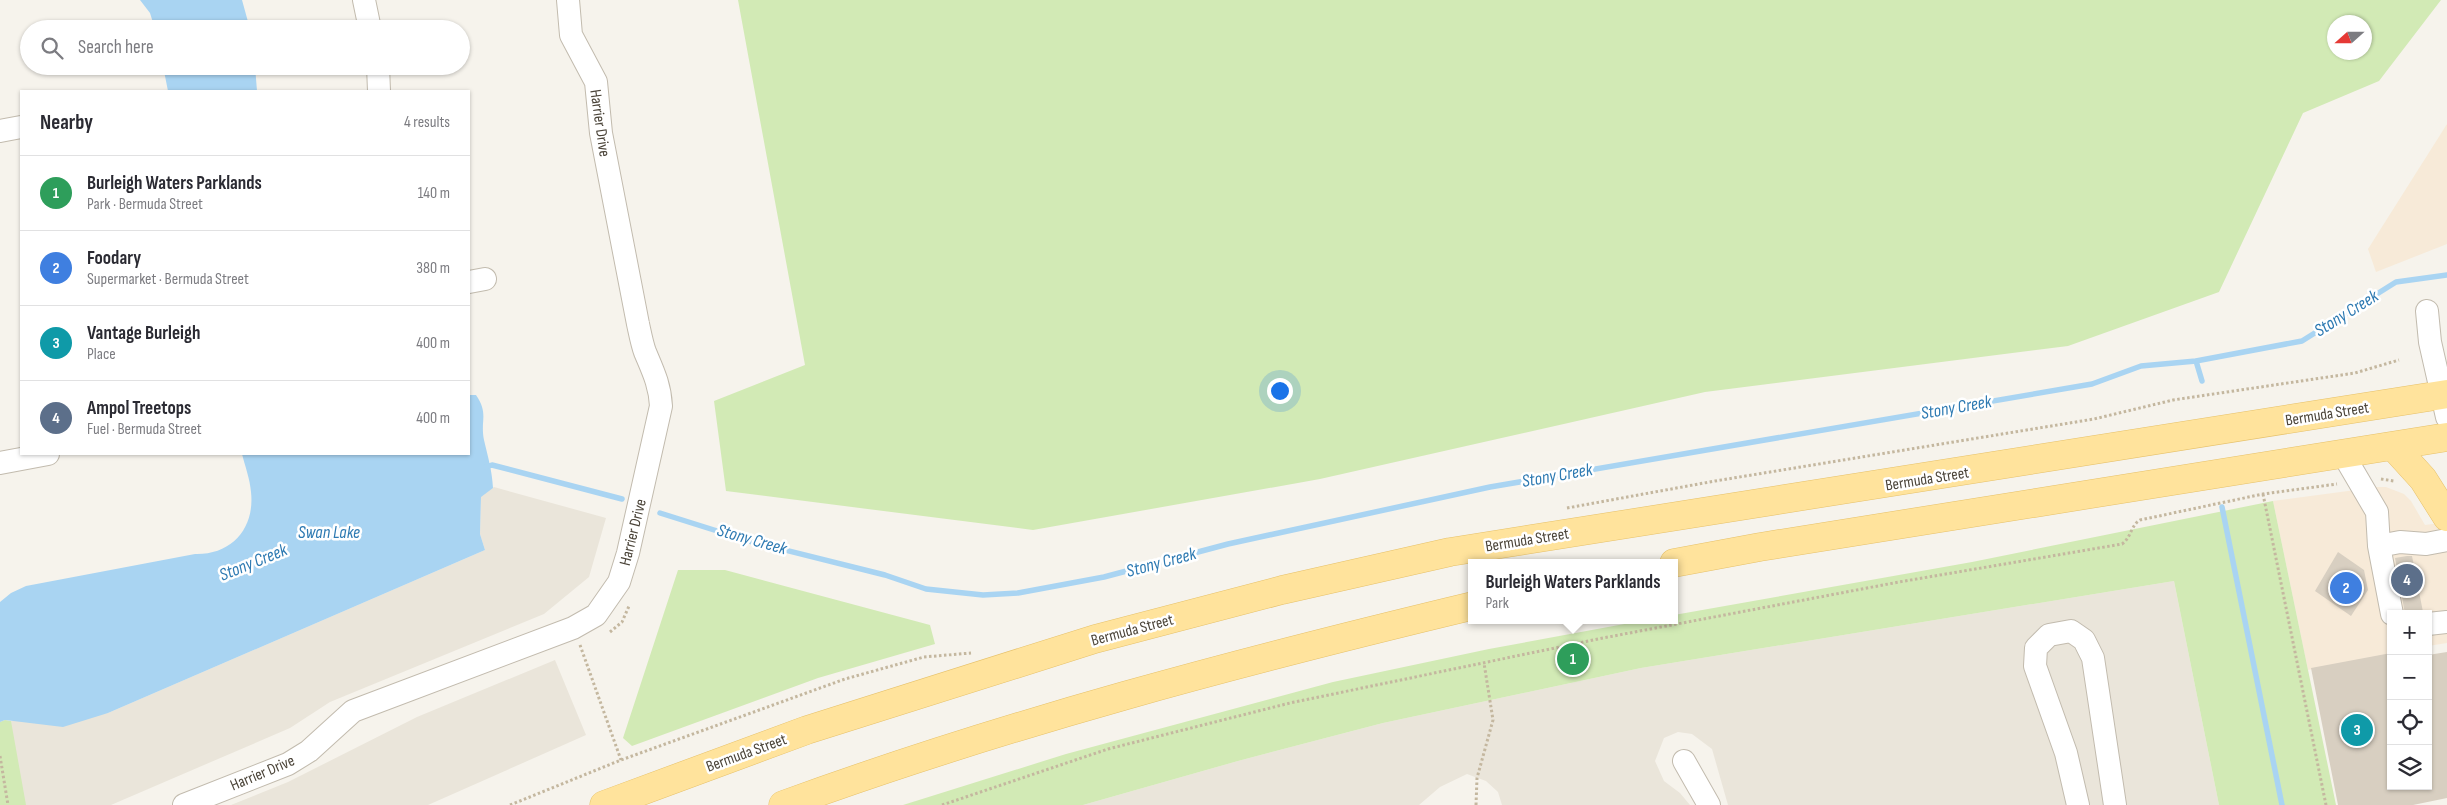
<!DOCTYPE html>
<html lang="en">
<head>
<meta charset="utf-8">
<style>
  :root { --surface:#fff; --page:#f2f2f3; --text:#2b2b33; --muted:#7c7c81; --line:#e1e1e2; --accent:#ea580c }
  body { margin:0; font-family:"Sofia Sans Condensed",sans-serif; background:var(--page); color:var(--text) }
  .controls { position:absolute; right:15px; bottom:15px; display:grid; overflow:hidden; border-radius:0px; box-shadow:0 1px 4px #0004 }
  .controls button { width:45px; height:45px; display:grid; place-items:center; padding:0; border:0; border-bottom:1px solid var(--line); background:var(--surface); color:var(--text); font:25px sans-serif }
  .compass { position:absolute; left:2327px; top:15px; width:45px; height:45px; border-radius:50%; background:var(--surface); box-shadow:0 1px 4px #0004; rotate:249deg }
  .you { position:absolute; left:1279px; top:390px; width:18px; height:18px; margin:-12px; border:4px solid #fff; border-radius:50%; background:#1a73e8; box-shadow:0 0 0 8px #1a73e833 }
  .badge { display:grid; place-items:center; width:32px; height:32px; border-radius:50%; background:var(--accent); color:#fff; font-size:16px; font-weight:700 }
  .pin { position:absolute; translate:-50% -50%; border:2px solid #fff; box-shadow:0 1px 5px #0006 }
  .popup { position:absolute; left:1468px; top:559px; width:210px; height:65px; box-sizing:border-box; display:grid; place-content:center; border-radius:0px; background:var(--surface); filter:drop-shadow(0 1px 4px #0005); font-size:16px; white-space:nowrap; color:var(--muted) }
  .popup b { font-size:19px; color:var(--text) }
  .popup::after { content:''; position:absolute; left:50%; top:100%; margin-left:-10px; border:10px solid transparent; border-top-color:var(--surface) }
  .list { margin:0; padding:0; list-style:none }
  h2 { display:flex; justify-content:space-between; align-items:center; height:65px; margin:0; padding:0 20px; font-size:21px }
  h2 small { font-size:16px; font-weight:400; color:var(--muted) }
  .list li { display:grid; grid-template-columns:32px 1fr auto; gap:15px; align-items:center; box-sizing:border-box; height:75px; padding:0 20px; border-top:1px solid var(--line) }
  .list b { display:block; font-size:19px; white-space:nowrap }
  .list p { margin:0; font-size:16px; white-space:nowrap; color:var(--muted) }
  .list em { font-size:16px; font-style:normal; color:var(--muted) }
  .icon { flex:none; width:28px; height:28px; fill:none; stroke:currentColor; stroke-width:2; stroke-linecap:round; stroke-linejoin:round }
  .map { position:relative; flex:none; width:2447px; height:805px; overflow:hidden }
  .search { position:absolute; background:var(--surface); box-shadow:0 1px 4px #0004; left:20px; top:20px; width:450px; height:55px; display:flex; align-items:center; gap:12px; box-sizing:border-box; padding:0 18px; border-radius:28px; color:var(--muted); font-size:19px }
  .panel { position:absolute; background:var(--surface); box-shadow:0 1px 4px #0004; left:20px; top:90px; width:450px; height:365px; border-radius:0px }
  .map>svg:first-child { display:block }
  .residential { fill:#eae5da }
  .commercial { fill:#f7ead8 }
  .green { fill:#d2eab5; fill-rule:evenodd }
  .water { fill:#a9d4f2 }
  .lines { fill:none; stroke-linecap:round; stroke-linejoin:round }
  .stream { stroke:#a9d4f2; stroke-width:5.5 }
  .building { fill:#d8cfc1 }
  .minor-casing { stroke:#c2bbae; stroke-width:24 }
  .major-casing { stroke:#e6c16a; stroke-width:29 }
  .path { stroke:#c4b79f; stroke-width:3; stroke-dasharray:2.5 2.5; stroke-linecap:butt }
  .minor { stroke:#fff; stroke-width:22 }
  .major { stroke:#ffe39c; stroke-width:28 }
  .labels { text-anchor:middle; stroke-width:5; stroke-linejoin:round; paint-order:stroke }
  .street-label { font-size:16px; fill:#4b4439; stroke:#fff }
  .water-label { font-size:18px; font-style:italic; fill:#2e7ab2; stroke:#fff }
</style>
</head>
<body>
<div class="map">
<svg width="2447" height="805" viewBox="0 0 2447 805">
  <rect width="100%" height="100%" fill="#f6f3ec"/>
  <path class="residential" d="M494 487 606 518 589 577 544 614 330 702 290 728 111 805H0V722L108 713 485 550 480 534 481 496Z
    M2174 581 2219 805H1728L1712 749 1692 734 1678 732 1664 738 1655 761 1664 781 1680 793 1690 805H1502L1498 792 1486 781 1467 774 1440 787 1419 805H1083L1238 761 1383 723 1641 668Z
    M555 660 586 735 428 805H231L288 782 417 717Z"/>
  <path class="commercial" d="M2447 124V244L2376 272 2368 249Z
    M2378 487H2386L2404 494 2411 501 2425 525 2447 522V643L2428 646V614H2391V654L2308 670 2273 501Z"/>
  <path class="green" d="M738 0H2441L2379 81 2303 113 2219 292 2068 346 1705 392 1320 479 1033 530 726 491 714 401 805 365ZM2334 22H2364V52H2334Z
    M2273 501 2336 805H2219L2174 581 1641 668 1383 723 1238 761 1083 805H903L1066 754 1333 682 1489 649 1646 620H1674V615L1972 562Z
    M678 570H725L930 625 935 644 818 678 632 746 623 738Z
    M5 720 11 721 26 805H0V722Z"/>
  <path class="water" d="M140 0H242L250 29H155L150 13Z
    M163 66H255L257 91H168Z
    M469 395H476C489 414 480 420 484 440 488 457 492 470 493 488L481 497 480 534 485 550 108 713 63 727 5 720 0 722V602L11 593 26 586 195 554C232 555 255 528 251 492 250 479 245 466 242 454H469Z"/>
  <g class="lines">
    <path class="stream" d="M2196 361 2202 381
      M486 467 492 465 622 499
      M2222 507 2282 805
      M660 513 749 541 885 575 926 589 983 595 1018 593 1104 577 1228 544 1490 487 2092 384 2141 366 2196 361 2302 341 2396 282 2447 275"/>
  </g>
  <path class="building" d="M2338 552 2364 570 2368 590 2351 616 2315 591Z
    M2407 556H2412L2423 612 2420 614H2405L2395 558Z
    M2447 652V798L2413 805H2338L2311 668 2391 653V786H2428V655Z"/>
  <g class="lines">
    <defs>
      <path id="minor" d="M364 0 370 29
        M378 66 379 91
        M0 131 21 127
        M469 282 485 279
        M2427 311 2430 342 2447 417
        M2343 454 2377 512 2379 546 2392 614
        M0 463 48 454
        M2379 546 2400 542 2426 544 2447 540
        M2428 624 2447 622
        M1684 761 1709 805
        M184 805 288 764 309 751 353 711 573 628 596 615 619 582 628 553 661 406C660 385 653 371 645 352 642 344 640 333 638 324L601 133 596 82 571 35 568 0
        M2078 805 2066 753 2035 666 2036 648 2049 635 2071 631 2084 640 2093 658 2115 805"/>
      <path id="major" d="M2393 446 2423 479 2447 517
        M1674 563 1760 547 2447 437
        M604 805 807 730 1095 639 1282 590 1450 552 2447 394
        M783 805C1008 723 1239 662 1472 606"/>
    </defs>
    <use href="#minor" class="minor-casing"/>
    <use href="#major" class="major-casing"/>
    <path class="path" d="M2381 479 2394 481
      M2263 494 2326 805
      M1567 508 1715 481 2094 419 2173 400 2355 373 2399 360
      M610 632 622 622 629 606
      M580 645 621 760
      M0 756 8 805
      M510 805 621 760 845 679 924 657 971 653
      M942 805 1108 749 1290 703 1603 638 1899 582 2122 544C2131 538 2131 525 2140 520L2263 494 2337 484
      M1476 805 1477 778 1493 720 1484 663"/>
    <use href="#minor" class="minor"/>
    <use href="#major" class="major"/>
  </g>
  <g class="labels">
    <g class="street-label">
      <text transform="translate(601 123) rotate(82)" y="6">Harrier Drive</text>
      <text transform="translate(2327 413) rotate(-9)" y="6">Bermuda Street</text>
      <text transform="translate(1927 478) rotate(-9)" y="6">Bermuda Street</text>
      <text transform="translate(632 532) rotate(-76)" y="6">Harrier Drive</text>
      <text transform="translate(1527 539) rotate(-9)" y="6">Bermuda Street</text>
      <text transform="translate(1132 629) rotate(-15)" y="6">Bermuda Street</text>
      <text transform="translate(746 752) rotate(-20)" y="6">Bermuda Street</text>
      <text transform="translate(262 772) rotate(-23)" y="6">Harrier Drive</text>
    </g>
    <g class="water-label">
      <text transform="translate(2346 313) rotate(-32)" y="6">Stony Creek</text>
      <text transform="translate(1956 407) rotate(-10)" y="6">Stony Creek</text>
      <text transform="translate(1557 475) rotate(-10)" y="6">Stony Creek</text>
      <text x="329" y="538">Swan Lake</text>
      <text transform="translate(752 539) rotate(16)" y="6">Stony Creek</text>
      <text transform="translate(253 562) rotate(-22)" y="6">Stony Creek</text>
      <text transform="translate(1161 562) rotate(-15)" y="6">Stony Creek</text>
    </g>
  </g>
</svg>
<div class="controls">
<button>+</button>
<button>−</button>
<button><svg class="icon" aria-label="locate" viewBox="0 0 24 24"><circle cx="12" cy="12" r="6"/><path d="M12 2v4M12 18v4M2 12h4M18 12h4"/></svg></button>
<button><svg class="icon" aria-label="layers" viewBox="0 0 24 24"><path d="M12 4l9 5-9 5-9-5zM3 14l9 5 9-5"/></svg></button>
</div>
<svg class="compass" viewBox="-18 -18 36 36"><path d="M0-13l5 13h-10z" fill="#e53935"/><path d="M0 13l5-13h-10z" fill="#7c7c81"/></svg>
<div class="you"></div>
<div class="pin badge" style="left:1573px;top:659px;background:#2e9e5b">1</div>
<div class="popup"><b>Burleigh Waters Parklands</b>Park</div>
<div class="pin badge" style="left:2346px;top:588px;background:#3f7fe0">2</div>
<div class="pin badge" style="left:2357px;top:730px;background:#0f9aa8">3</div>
<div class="pin badge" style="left:2407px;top:580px;background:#5c6f8a">4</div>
<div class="search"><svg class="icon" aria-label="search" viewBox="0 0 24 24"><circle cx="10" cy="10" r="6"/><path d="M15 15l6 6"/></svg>Search here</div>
<section class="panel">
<h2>Nearby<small>4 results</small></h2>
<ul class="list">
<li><span class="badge" style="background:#2e9e5b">1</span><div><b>Burleigh Waters Parklands</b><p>Park · Bermuda Street</p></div><em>140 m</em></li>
<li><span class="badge" style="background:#3f7fe0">2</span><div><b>Foodary</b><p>Supermarket · Bermuda Street</p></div><em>380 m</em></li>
<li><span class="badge" style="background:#0f9aa8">3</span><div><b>Vantage Burleigh</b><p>Place</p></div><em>400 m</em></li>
<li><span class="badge" style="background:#5c6f8a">4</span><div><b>Ampol Treetops</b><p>Fuel · Bermuda Street</p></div><em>400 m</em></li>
</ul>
</section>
</div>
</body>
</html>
